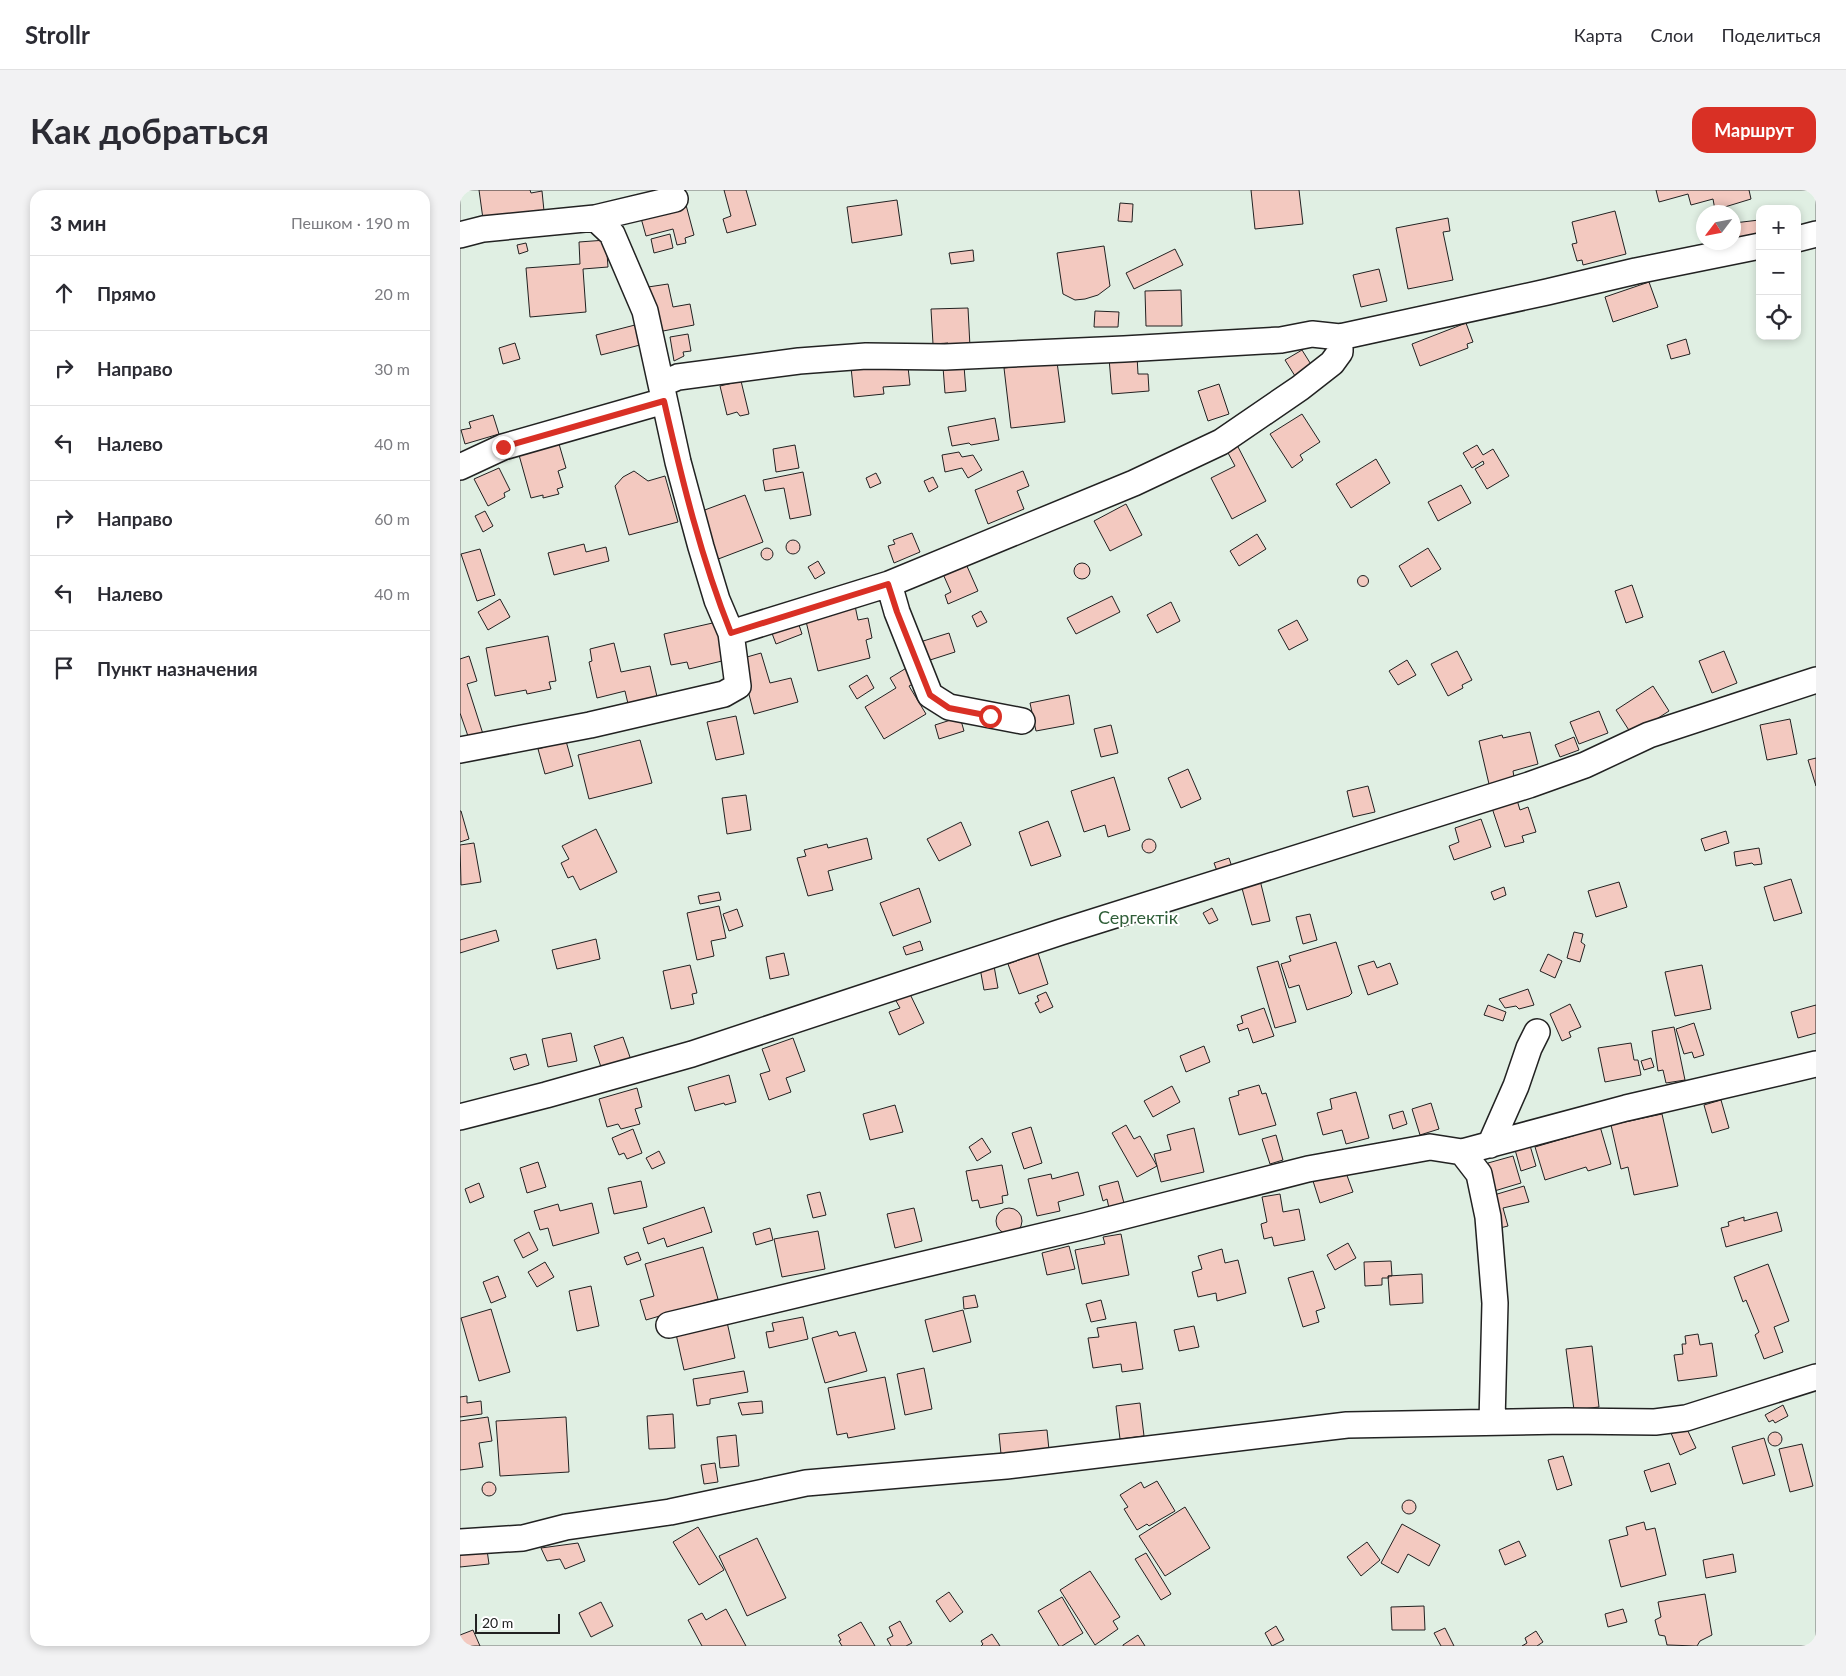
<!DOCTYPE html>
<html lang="ru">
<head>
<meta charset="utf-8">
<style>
  :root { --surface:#fff; --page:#f2f2f3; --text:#2b2b33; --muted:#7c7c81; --line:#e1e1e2; --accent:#d93025 }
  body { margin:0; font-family:Lato,sans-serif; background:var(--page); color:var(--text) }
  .controls { position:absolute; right:15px; top:15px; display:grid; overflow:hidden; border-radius:10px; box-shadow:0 2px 8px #0003 }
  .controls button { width:45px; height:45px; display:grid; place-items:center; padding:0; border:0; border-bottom:1px solid var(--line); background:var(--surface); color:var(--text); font:25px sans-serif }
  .compass { position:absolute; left:1236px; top:15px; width:45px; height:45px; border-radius:50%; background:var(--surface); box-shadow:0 2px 8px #0003; rotate:238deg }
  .scale { position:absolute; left:15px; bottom:12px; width:85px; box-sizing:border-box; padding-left:5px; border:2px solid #222; border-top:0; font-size:14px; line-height:18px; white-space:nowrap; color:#222; -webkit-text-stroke:4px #fff; paint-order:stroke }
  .stop { position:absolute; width:15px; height:15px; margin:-11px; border:4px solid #d93025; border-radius:50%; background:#fff }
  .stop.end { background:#d93025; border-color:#fff; box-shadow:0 1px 5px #0008 }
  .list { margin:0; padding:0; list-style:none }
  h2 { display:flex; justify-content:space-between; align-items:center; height:65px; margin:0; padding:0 20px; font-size:21px }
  h2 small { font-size:16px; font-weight:400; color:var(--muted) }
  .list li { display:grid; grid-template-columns:32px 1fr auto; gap:15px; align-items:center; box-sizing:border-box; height:75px; padding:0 20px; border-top:1px solid var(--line) }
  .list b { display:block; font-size:19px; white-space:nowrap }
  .list em { font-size:16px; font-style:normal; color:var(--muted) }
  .icon { flex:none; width:28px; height:28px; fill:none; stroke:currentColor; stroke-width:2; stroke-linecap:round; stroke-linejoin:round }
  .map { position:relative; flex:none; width:1356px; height:1456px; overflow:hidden; border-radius:15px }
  header { display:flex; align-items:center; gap:30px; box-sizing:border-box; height:70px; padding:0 25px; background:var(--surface); border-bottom:1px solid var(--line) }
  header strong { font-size:24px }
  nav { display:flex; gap:28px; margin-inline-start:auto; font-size:18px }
  .intro { display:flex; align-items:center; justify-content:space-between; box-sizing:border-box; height:120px; padding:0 30px }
  h1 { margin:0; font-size:35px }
  .button { padding:12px 22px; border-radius:15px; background:var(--accent); color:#fff; font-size:18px; font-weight:700 }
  main { display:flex; gap:30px; padding:0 30px }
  aside { flex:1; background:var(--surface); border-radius:15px; box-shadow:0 2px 8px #0003 }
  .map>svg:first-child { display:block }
  .green { fill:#e0efe3; stroke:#6f6f6f; fill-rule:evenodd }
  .building { fill:#f3c9c0; stroke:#222 }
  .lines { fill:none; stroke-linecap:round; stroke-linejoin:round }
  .street-casing { stroke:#222; stroke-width:28 }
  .street { stroke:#fff; stroke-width:25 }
  .route { stroke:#d93025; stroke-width:6 }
  .labels { text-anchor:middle; stroke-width:4; stroke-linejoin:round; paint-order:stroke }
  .park-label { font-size:18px; fill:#2f5e38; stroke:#fff }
</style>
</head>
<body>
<header>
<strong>Strollr</strong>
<nav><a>Карта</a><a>Слои</a><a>Поделиться</a></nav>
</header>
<div class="intro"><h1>Как добраться</h1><a class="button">Маршрут</a></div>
<main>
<aside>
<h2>3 мин<small>Пешком · 190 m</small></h2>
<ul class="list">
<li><svg class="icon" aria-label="ahead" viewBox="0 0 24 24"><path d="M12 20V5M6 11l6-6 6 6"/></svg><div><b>Прямо</b></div><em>20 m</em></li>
<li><svg class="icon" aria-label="right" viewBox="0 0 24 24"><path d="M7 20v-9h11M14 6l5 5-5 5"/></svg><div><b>Направо</b></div><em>30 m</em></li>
<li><svg class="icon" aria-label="left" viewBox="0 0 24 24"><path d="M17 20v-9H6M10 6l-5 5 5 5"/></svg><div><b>Налево</b></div><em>40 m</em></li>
<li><svg class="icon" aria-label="right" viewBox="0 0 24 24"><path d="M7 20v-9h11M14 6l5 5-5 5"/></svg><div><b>Направо</b></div><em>60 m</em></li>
<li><svg class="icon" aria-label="left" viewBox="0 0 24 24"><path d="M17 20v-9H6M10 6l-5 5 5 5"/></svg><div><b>Налево</b></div><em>40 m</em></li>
<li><svg class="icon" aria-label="arrive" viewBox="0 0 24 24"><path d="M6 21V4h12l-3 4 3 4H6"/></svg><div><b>Пункт назначения</b></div></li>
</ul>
</aside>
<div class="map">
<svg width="1356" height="1456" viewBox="0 0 1356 1456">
  <rect width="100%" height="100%" fill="#fff"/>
  <path class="green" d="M0 0H1356V1456H0ZM1300 19H1337V146H1300ZM1244 22H1274V52H1244Z"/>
  <path class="building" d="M19 0H70L71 3 82 1 84 21 23 29Z
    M264 0H286L296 35 267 43 263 29 271 26Z
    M791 0H839L843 34 795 39Z
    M1196 0H1289L1291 9 1255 20 1253 9 1231 15 1228 4 1199 12Z
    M437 10 442 45 392 53 387 17Z
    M660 13 673 14 672 32 658 31Z
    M226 15 234 45 225 48 226 53 217 55 213 39 186 46 181 28Z
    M1155 21 1166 64 1123 75 1122 70 1117 71 1112 54 1117 53 1112 32Z
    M988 28 990 41 983 42 993 90 948 99 936 38Z
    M1299 30 1300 45 1274 48V33Z
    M210 44 213 58 194 63 191 49Z
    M146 50 148 77 123 79 126 122 70 127 66 78 120 74 119 52Z
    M66 53 68 61 59 64 57 55Z
    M644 56 650 96 638 105 625 109 615 110 603 104 597 63Z
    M715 59 723 75 674 99 666 83Z
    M513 60 514 71 491 74 489 63Z
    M919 79 927 111 901 117 893 85Z
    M1189 92 1198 117 1153 132 1145 107Z
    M208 94 213 117 230 114 234 135 198 142 188 97Z
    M721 100 722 136H686L685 101Z
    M508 118 510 157 489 158 488 153 473 154 471 119Z
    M635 121 659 122 658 137H634Z
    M1006 133 1013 152 1007 154 1008 158 960 176 952 154Z
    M175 135 180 155 141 165 136 145Z
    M228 144 231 161 223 162 224 166 214 171 210 147Z
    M1226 149 1230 164 1211 169 1207 155Z
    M55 153 60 169 43 174 39 158Z
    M842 160 852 176 835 186 825 170Z
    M677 166 678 184H688L689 201 652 204 649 168Z
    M597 172 605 232 551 238 544 178Z
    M430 173 431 179 448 177 450 195 423 197 424 204 394 207 391 177Z
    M504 176 506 201 485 203 483 177Z
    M281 191 289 224 280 226 277 222 267 225 260 196Z
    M759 194 769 224 748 231 738 201Z
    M842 224 860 252 840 265 843 270 832 278 810 244Z
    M33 225 39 244 5 254 1 240 11 238 9 232Z
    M535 228 539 250 511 255 509 253 492 256 488 237Z
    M99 254 106 278 98 281 103 297 97 299 99 304 83 308V305L71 308 59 265Z
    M335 255 339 278 316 282 313 259Z
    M777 255 806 311 772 329 751 288 775 276 767 261Z
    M1017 255 1023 265 1033 259 1049 286 1027 299 1015 279 1024 274 1023 271 1012 278 1003 263Z
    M499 262 502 267 513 265 522 280 508 288 502 278 485 282 482 265Z
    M916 269 930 293 891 318 876 294Z
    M39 278 50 300 44 303 45 307 28 316 14 289Z
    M174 281 188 291 205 286 218 332 169 345 155 296 163 287Z
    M563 281 569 296 557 301 564 319 528 334 515 300Z
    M343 282 351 325 330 329 324 298 305 301 303 290Z
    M416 283 421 293 410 298 406 288Z
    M473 287 478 297 469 302 464 291Z
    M1001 295 1011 313 978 331 968 312Z
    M285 305 303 352 253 371 234 324Z
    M666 314 682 345 650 361 634 331Z
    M25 321 33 336 23 342 15 326Z
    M452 343 460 362 434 373 428 356 435 354 433 350Z
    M797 344 806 359 779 376 770 361Z
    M326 357a7 7 0 1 1 14 0a7 7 0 1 1-14 0Z
    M124 354 126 362 146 357 149 371 94 385 88 363Z
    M301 364a6 6 0 1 1 12 0a6 6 0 1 1-12 0Z
    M968 358 981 379 951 397 939 376Z
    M20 359 35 405 17 411 1 364Z
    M358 371 365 383 355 389 348 377Z
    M614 381a8 8 0 1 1 16 0a8 8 0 1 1-16 0Z
    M506 374 518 401 488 414 485 405 491 402 483 384Z
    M897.5 391a5.5 5.5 0 1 1 11 0a5.5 5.5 0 1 1-11 0Z
    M1172 395 1183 427 1166 433 1155 401Z
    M652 406 660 422 616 444 607 428Z
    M40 409 50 427 28 440 18 422Z
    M394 411 398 430 408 428 412 448 406 450 410 468 358 481 344 423Z
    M711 412 720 431 697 443 687 425Z
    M521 421 527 432 517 437 512 426Z
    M337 429 342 444 316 454 310 438Z
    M837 430 848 450 829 460 818 440Z
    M257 432 266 470 229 479 227 472 211 475 204 444Z
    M489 443 495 462 467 471 460 452Z
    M88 446 96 491 89 492 91 499 67 504 66 500 35 506 26 458Z
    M154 453 161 482 190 476 198 511 169 518 165 501 137 508 129 472 132 471 130 459Z
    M997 461 1012 490 1002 495 1003 498 988 506 971 474Z
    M1264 461 1277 493 1252 503 1239 471Z
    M301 463 310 493 331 488 338 512 294 524 280 469Z
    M9 466 17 491 7 494 23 544 9 549 0 523V469Z
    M947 470 956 485 938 495 929 481Z
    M448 477 457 492 449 496 466 524 424 549 405 517 436 498 430 488Z
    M407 485 414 498 397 509 389 496Z
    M1193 496 1209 521 1172 545 1156 520Z
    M609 505 614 534 576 541 570 513Z
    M1139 521 1148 543 1119 554 1110 532Z
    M276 526 284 564 256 570 247 532Z
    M500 527 504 541 479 549 475 535Z
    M1330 529 1337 564 1307 570 1300 535Z
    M651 535 658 563 641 567 634 539Z
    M1070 542 1078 574 1053 581 1054 587 1029 594 1019 551 1042 545 1043 548Z
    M1114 547 1119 560 1100 567 1095 555Z
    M180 550 192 593 129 609 118 565Z
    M106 551 113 576 85 584 78 559Z
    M1356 568V596L1348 570Z
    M728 579 741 609 721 618 708 588Z
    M654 587 670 640 648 647 645 635 624 642 611 601Z
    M908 596 915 622 893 627 887 601Z
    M286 605 291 640 267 644 262 608Z
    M1057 610 1060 620 1068 617 1076 642 1062 646 1064 652 1045 657 1032 618Z
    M0 621H1L9 649 0 652Z
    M1021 629 1031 657 994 670 989 656 999 652 995 638Z
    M588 631 601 666 571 676 559 642Z
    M501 632 511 655 479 671 467 649Z
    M136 639 157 682 120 700 113 686 108 688 101 673 109 669 102 656Z
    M1266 641 1269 653 1245 661 1241 649Z
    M407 648 412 669 368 681 373 700 348 706 337 668 346 666 344 660 367 654 368 658Z
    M682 656a7 7 0 1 1 14 0a7 7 0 1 1-14 0Z
    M14 653 21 692 1 695 0 655Z
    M1299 658 1302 674 1294 675 1292 673 1276 676 1274 662Z
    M769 668 772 677 757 681 754 673Z
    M799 686 810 731 792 735 780 691Z
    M1331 689 1342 723 1314 731 1304 697Z
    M1159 692 1167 717 1136 727 1128 701Z
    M1044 697 1046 705 1034 710 1031 702Z
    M459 698 471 732 433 746 420 713Z
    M259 702 261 710 240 714 238 706Z
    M259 716 266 748 251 751 254 766 237 770 227 723Z
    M752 718 758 730 749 734 743 723Z
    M277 719 283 736 269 741 263 724Z
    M850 724 857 750 843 754 836 727Z
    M36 740 39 751 0 763V750Z
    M1114 742 1123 744 1121 752 1125 755 1120 772 1107 768Z
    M136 749 140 769 97 779 92 760Z
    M460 751 463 760 446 765 443 757Z
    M876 752 892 803 889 806 847 820 839 795 829 798 821 774 831 771 829 766Z
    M324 763 329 785 310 789 306 767Z
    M578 763 588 794 559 804 548 774Z
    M1088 764 1102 771 1095 788 1080 781Z
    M818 771 836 832 815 838 797 777Z
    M914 771 917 778 930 773 938 794 908 805 898 776Z
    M230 775 237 803 232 804 234 814 211 819 203 781Z
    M1242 775 1251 819 1215 826 1205 782Z
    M534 776 538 798 524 800 520 778Z
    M1068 799 1074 815 1059 819 1056 816 1045 818 1039 809Z
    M449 802 464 833 439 845 429 822 440 818 435 809Z
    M586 802 593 817 580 823 575 813 579 811 577 806Z
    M1110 814 1121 837 1109 842 1111 847 1102 851 1090 824Z
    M1028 815 1046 822 1043 831 1024 825Z
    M1356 815V843L1338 848 1331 822Z
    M804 818 814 846 793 853 788 838 779 841 777 835 783 833 781 826Z
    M1234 833 1244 865 1234 868 1232 862 1224 864 1216 839Z
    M1214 837 1225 890 1206 893 1203 880 1198 881 1192 841Z
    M111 843 117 871 88 877 82 849Z
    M163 847 171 870 142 880 134 856Z
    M333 848 345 881 326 888 331 902 309 910 300 884 310 881 302 859Z
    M1171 853 1174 870H1178L1181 885 1145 892 1138 858Z
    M744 856 750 872 726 882 720 866Z
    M66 864 69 875 54 880 50 868Z
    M1191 868 1194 877 1184 880 1181 871Z
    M269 885 276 912 265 915 264 913 235 921 228 897Z
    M799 895 802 904 806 903 816 935 779 945 769 908 779 905 778 901Z
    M712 896 720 912 693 927 684 911Z
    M177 898 182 917 175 919 180 934 161 939 158 934 147 937 139 909Z
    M896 902 909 948 886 954 882 940 863 945 857 923 872 919 870 909Z
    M1261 910 1269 938 1252 943 1244 915Z
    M971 913 979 939 960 945 952 919Z
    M435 915 443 942 410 950 403 924Z
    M943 921 947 934 933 939 929 925Z
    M1202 924 1218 996 1174 1005 1168 977 1161 979 1151 935Z
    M1139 933 1151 974 1128 981 1126 977 1085 990 1075 957 1116 945 1114 940Z
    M666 935 674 949 680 946 697 976 677 987 652 943Z
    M571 937 582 973 564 979 552 943Z
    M734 938 744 982 701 992 694 964 711 960 707 945Z
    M173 939 182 963 167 969 164 963 159 965 152 948Z
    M816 945 823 970 810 974 802 949Z
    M522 948 531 962 517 971 509 957Z
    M1069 952 1076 976 1061 981 1054 956Z
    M199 961 205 973 192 979 186 968Z
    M1053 966 1061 993 1031 1002 1025 982 1028 973Z
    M78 972 86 997 67 1003 60 978Z
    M542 975 548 1005 542 1006 543 1013 520 1018 518 1010 512 1011 506 981Z
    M885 980 893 1002 860 1013 853 991Z
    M618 982 624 1005 598 1012 600 1021 577 1026 568 989 591 984 592 989Z
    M181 991 187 1017 154 1024 148 998Z
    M658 991 664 1013 649 1018 647 1009 643 1011 639 996Z
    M19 993 24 1007 10 1013 5 999Z
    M1064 996 1069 1012 1043 1018 1048 1036 1040 1038 1034 1005Z
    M360 1002 366 1025 353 1028 347 1005Z
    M820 1004 823 1022 839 1019 845 1050 814 1056 812 1047 804 1049 801 1034 807 1032 802 1007Z
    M132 1013 139 1043 93 1056 88 1038 80 1040 74 1021 98 1014 100 1021Z
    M244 1017 252 1042 207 1057 204 1048 188 1054 183 1038Z
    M536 1031a13 13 0 1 1 26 0a13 13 0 1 1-26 0Z
    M454 1018 462 1051 435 1058 427 1024Z
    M1317 1022 1322 1041 1266 1057 1261 1038 1269 1036 1268 1032 1284 1027V1031Z
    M310 1038 313 1050 296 1055 293 1043Z
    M358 1041 365 1079 322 1087 314 1049Z
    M69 1042 78 1060 63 1068 54 1050Z
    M661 1044 669 1085 622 1094 615 1060 645 1054 643 1047Z
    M888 1053 896 1068 875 1080 867 1065Z
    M609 1056 615 1079 587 1085 582 1063Z
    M243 1057 258 1109 186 1130 180 1110 194 1106 185 1074Z
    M762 1059 765 1073 778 1070 786 1103 757 1111 756 1103 738 1107 732 1082 742 1079 738 1066Z
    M178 1062 181 1070 167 1075 164 1067Z
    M931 1071 932 1086H928L929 1088H922V1095L905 1096 904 1072Z
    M85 1072 94 1087 77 1097 68 1082Z
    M1308 1074 1329 1131 1314 1137 1323 1162 1304 1169 1295 1145 1299 1142 1286 1110 1283 1112 1274 1087Z
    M853 1081 865 1118 856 1121 859 1132 843 1137 828 1088Z
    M962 1084 963 1113 930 1115 928 1086Z
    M38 1086 46 1107 31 1113 23 1092Z
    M131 1096 139 1136 117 1141 109 1101Z
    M515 1105 518 1117 504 1119 503 1107Z
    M641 1110 646 1129 631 1132 626 1114Z
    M31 1119 50 1182 19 1191 1 1128Z
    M503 1120 511 1152 473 1162 465 1130Z
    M343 1127 348 1149 309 1158 306 1142 314 1141 312 1133Z
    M267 1132 275 1168 224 1180 216 1144Z
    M676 1132 683 1179 662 1182 661 1174 633 1178 628 1148 639 1147 637 1138Z
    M734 1136 739 1157 719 1161 714 1140Z
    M377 1141 379 1146 395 1142 407 1181 365 1193 352 1148Z
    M1238 1144 1240 1155 1252 1153 1257 1186 1218 1191 1214 1165 1223 1164 1222 1154H1226L1225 1146Z
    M1132 1156 1139 1217 1114 1220 1106 1159Z
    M464 1178 472 1219 445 1225 437 1184Z
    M284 1181 288 1202 250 1209V1214L237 1216 233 1189Z
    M425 1187 435 1239 388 1248 387 1243 377 1245 368 1198Z
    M7 1206V1213L21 1211 22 1224 0 1227V1207Z
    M302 1211 303 1223 282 1225 278 1213Z
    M680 1213 684 1246 660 1249 656 1216Z
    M1323 1215 1328 1226 1315 1233 1313 1230 1309 1232 1305 1225Z
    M213 1224 215 1258 189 1259 187 1226Z
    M28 1227 32 1251 19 1253 23 1277 0 1280V1231Z
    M106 1227 109 1282 40 1286 36 1231Z
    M1226 1237 1236 1258 1220 1265 1211 1243Z
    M587 1240 589 1260 541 1264 539 1244Z
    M1308 1249a7 7 0 1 1 14 0a7 7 0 1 1-14 0Z
    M276 1245 279 1276 260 1278 257 1247Z
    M1304 1248 1315 1285 1283 1294 1272 1257Z
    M1342 1254 1353 1296 1330 1302 1319 1259Z
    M1103 1266 1112 1295 1097 1300 1088 1270Z
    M255 1273 258 1292 244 1294 241 1275Z
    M1209 1273 1216 1294 1191 1302 1184 1281Z
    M697 1291 715 1321 689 1336 687 1334 677 1340 664 1319 668 1317 660 1305 681 1292 684 1298Z
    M22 1299a7 7 0 1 1 14 0a7 7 0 1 1-14 0Z
    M942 1317a7 7 0 1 1 14 0a7 7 0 1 1-14 0Z
    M725 1317 750 1358 705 1386 679 1346Z
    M1184 1332 1186 1340 1195 1338 1206 1385 1161 1397 1149 1350 1168 1345 1166 1337Z
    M942 1334 980 1355 969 1376 948 1364 938 1383 921 1373Z
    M238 1337 264 1380 239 1395 213 1352Z
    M297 1348 326 1408 287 1426 259 1366Z
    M1059 1351 1066 1366 1045 1375 1039 1360Z
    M907 1352 920 1370 901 1386 887 1367Z
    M118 1353 125 1371 105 1379 100 1369 87 1371 81 1358Z
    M27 1360 29 1374 0 1377V1363Z
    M686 1363 711 1404 701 1410 675 1369Z
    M1273 1364 1276 1382 1246 1388 1243 1370Z
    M630 1381 660 1427 653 1431 658 1439 635 1455 600 1400Z
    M489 1402 503 1422 490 1432 476 1411Z
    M1245 1404 1252 1445 1240 1451 1237 1456 1207 1455 1205 1446 1199 1445 1195 1430 1201 1427 1198 1412Z
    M602 1407 623 1443 602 1456H599L578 1421Z
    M141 1412 153 1436 131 1447 119 1423Z
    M964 1416 965 1440H932L931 1417Z
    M266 1419 286 1456H242L228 1430 242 1423 246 1430Z
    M1163 1419 1167 1432 1148 1437 1145 1424Z
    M440 1431 452 1453 446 1456H431L427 1449 433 1446 429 1437Z
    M401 1432 415 1456H382L379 1451 381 1450 378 1445Z
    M816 1436 824 1450 812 1456 805 1443Z
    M985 1438 994 1456H981L974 1443Z
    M13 1440 20 1456H0V1445Z
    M1076 1441 1083 1452 1077 1456H1062L1067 1453 1065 1448Z
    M532 1444 540 1456H521L523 1454 521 1451Z
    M678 1445 685 1456H663V1455Z"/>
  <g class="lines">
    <defs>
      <path id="street" d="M0 45 23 39 135 28 215 9
        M1337 49 1356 44
        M880 147 1087 102 1176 81 1300 56
        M201 194 218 187 339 171 406 166 485 167 664 159 821 150 852 144 880 147V162L872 173 840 198 761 252 674 293 429 394 271 443
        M0 277 43 257 204 211
        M429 394 437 422 470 505 489 517 562 531
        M0 560 130 535 264 504 278 496 271 443 257 410 241 357 218 272 185 121 152 44 135 28
        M0 927 86 905 232 864 601 742 1069 595 1125 575 1189 545 1356 490
        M1030 955 1056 896 1069 858 1077 842
        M1002 962 1166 918 1356 874
        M209 1135 625 1036 848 979 970 957 1002 962 1019 984 1028 1027 1035 1113 1032 1232
        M0 1352 63 1348 106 1337 210 1322 346 1293 546 1276 887 1235 1106 1231 1195 1232 1226 1228 1356 1187"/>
    </defs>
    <use href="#street" class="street-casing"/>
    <use href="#street" class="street"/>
  </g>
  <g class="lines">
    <path class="route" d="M43 257 204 211C222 290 241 368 271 443L428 394 437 422 470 505 489 518 530 526"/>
  </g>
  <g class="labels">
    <g class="park-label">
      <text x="678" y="734">Сергектік</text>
    </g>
  </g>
</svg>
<div class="controls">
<button>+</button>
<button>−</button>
<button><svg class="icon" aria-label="locate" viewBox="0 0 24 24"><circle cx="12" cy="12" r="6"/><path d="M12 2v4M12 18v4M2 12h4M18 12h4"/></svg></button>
</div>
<svg class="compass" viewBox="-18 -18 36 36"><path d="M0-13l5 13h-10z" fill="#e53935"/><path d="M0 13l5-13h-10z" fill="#7c7c81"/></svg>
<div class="scale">20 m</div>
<div class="stop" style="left:530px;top:526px"></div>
<div class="stop end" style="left:43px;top:257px"></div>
</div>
</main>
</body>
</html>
